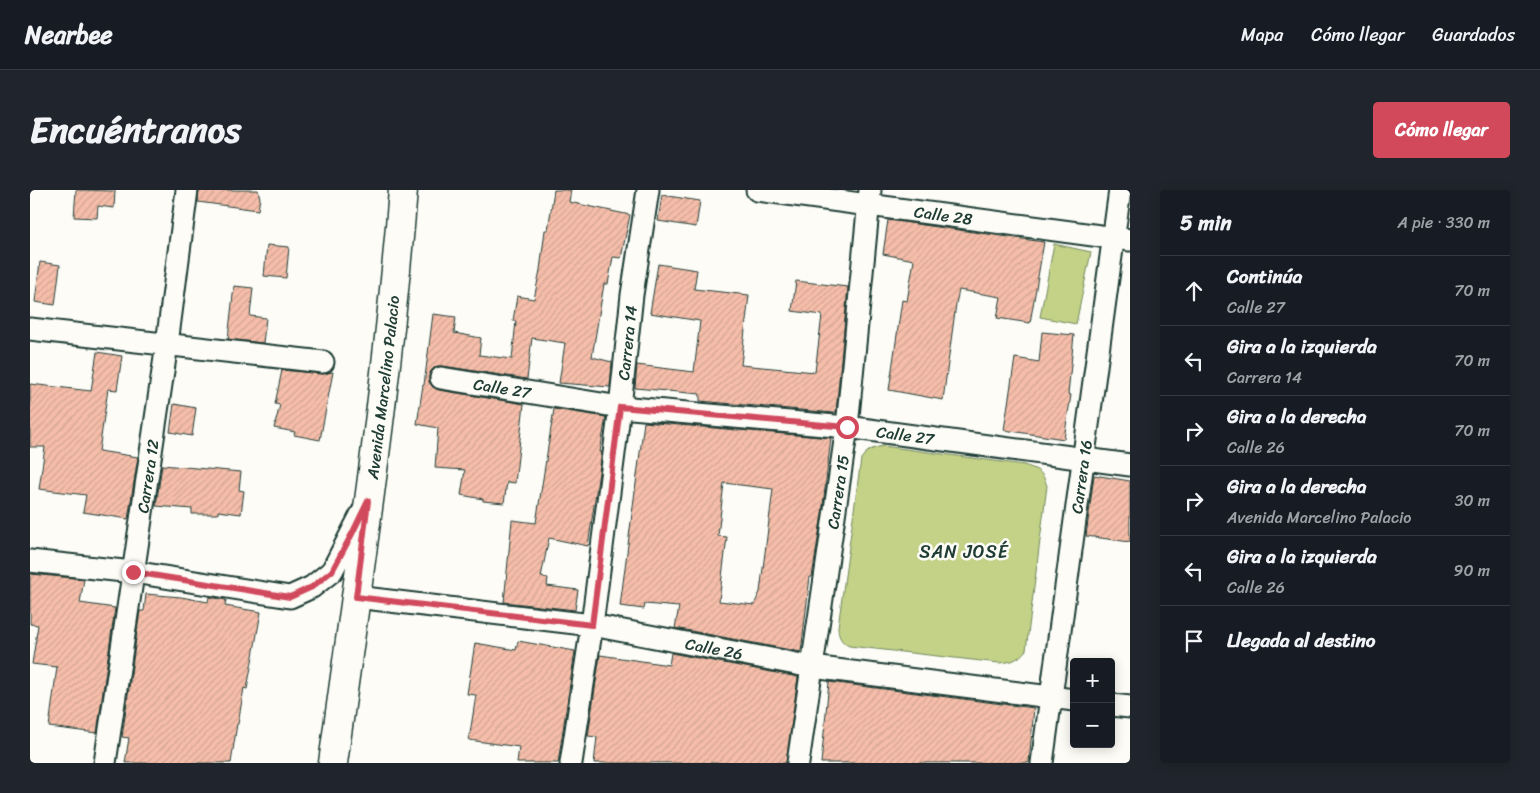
<!DOCTYPE html>
<html lang="es">
<head>
<meta charset="utf-8">
<style>
  :root { --surface:#171b24; --page:#20242c; --text:#f1f3f6; --muted:#9ea1a6; --line:#363941; --accent:#d1495b }
  body { margin:0; font-family:Sriracha,sans-serif; background:var(--page); color:var(--text) }
  .controls { position:absolute; right:15px; bottom:15px; display:grid; overflow:hidden; border-radius:5px; box-shadow:0 2px 12px #0003 }
  .controls button { width:45px; height:45px; display:grid; place-items:center; padding:0; border:0; border-bottom:1px solid var(--line); background:var(--surface); color:var(--text); font:25px sans-serif }
  .stop { position:absolute; width:15px; height:15px; margin:-11px; border:4px solid #d1495b; border-radius:50%; background:#fff }
  .stop.end { background:#d1495b; border-color:#fff; box-shadow:0 1px 5px #0008 }
  .list { margin:0; padding:0; list-style:none }
  h2 { display:flex; justify-content:space-between; align-items:center; height:65px; margin:0; padding:0 20px; font-size:21px }
  h2 small { font-size:16px; font-weight:400; color:var(--muted) }
  .list li { display:grid; grid-template-columns:32px 1fr auto; gap:15px; align-items:center; box-sizing:border-box; height:70px; padding:0 20px; border-top:1px solid var(--line) }
  .list b { display:block; font-size:19px; white-space:nowrap }
  .list p { margin:0; font-size:16px; white-space:nowrap; color:var(--muted) }
  .list em { font-size:16px; font-style:normal; color:var(--muted) }
  .icon { flex:none; width:28px; height:28px; fill:none; stroke:currentColor; stroke-width:2; stroke-linecap:round; stroke-linejoin:round }
  .map { position:relative; flex:none; width:1100px; height:573px; overflow:hidden; border-radius:5px }
  header { display:flex; align-items:center; gap:30px; box-sizing:border-box; height:70px; padding:0 25px; background:var(--surface); border-bottom:1px solid var(--line) }
  header strong { font-size:24px }
  nav { display:flex; gap:28px; margin-inline-start:auto; font-size:18px }
  .intro { display:flex; align-items:center; justify-content:space-between; box-sizing:border-box; height:120px; padding:0 30px }
  h1 { margin:0; font-size:35px }
  .button { padding:12px 22px; border-radius:5px; background:var(--accent); color:#fff; font-size:18px; font-weight:700 }
  main { display:flex; gap:30px; padding:0 30px }
  aside { flex:1; background:var(--surface); border-radius:5px; box-shadow:0 2px 12px #0003 }
  .map>svg:first-child { display:block }
  .park { fill:#c3d287; stroke:#71885e }
  .building { fill:url(#building-hatch); stroke:#1f3d34; fill-rule:evenodd }
  .lines { fill:none; stroke-linecap:round; stroke-linejoin:round }
  .minor-casing { stroke:#1f3d34; stroke-width:25 }
  .secondary-casing { stroke:#1f3d34; stroke-width:31 }
  .minor { stroke:#fdfcf7; stroke-width:21 }
  .secondary { stroke:#fdfcf7; stroke-width:28 }
  .route { stroke:#d1495b; stroke-width:6 }
  .labels { text-anchor:middle; stroke-width:5; stroke-linejoin:round; paint-order:stroke }
  .street-label { font-size:16px; fill:#1f3d34; stroke:#fdfcf7 }
  .neighbourhood-label { font-size:18px; letter-spacing:1px; fill:#1f3d34; stroke:#fdfcf7 }
</style>
</head>
<body>
<header>
<strong>Nearbee</strong>
<nav><a>Mapa</a><a>Cómo llegar</a><a>Guardados</a></nav>
</header>
<div class="intro"><h1>Encuéntranos</h1><a class="button">Cómo llegar</a></div>
<main>
<div class="map">
<svg width="1100" height="573" viewBox="0 0 1100 573">
  <defs>
    <pattern id="building-hatch" width="6" height="6" patternUnits="userSpaceOnUse" patternTransform="scale(1.25)"><rect width="6" height="6" fill="#f6beaa"/><path d="M-1 1l2-2M0 6l6-6M5 7l2-2" fill="none" stroke="#d2a493"/></pattern>
  </defs>
  <rect width="100%" height="100%" fill="#fdfcf7"/>
  <filter id="ink" filterUnits="userSpaceOnUse"><feTurbulence type="fractalNoise" baseFrequency=".02" numOctaves="2"/><feDisplacementMap in="SourceGraphic" scale="10" xChannelSelector="R" yChannelSelector="G"/><feConvolveMatrix kernelMatrix="1 2 1 2 8 2 1 2 1" color-interpolation-filters="sRGB"/></filter>
  <g filter="url(#ink)">
    <path class="park" d="M1024 54 1061 62 1046 134 1010 127Z
      M853 256 994 275C1008 280 1012 280 1017 296L996 460C988 470 982 472 969 473L819 456C811 452 808 446 808 437L831 269C837 260 843 258 853 256Z"/>
    <path class="building" d="M46 0 85 1 84 18 68 16 67 28 44 27Z
      M169 0H228L230 8 228 20 168 12Z
      M524 0H541L539 12 600 25 591 68 583 67 578 94H574L562 167 582 172 580 197 529 193 535 153 502 148 497 189 413 176H407L402 180 399 186V192L403 197 409 200 494 214 485 293 477 292 474 313 453 311V309L431 305 435 280 405 278 408 238 387 234 393 195H394L403 124 426 127 424 143 451 148 449 165 482 169 486 131H483L487 106 504 109 510 80 515 40H518Z
      M632 5 670 11 666 37 628 31Z
      M858 30 1014 52 1000 133 967 128 971 107 929 100 926 114 913 210 859 200 872 110 877 111 884 70 853 64Z
      M237 55 259 57 256 88 234 86Z
      M10 72 30 75 25 115 5 112Z
      M628 74 667 80 664 99 719 105 711 175 785 182 792 125 762 121 766 91 818 97 806 222H805L804 223 670 211V204L605 198 607 175 664 182 670 131 620 123Z
      M204 96 223 98 220 126 236 128 233 153 198 149Z
      M1012 142 1044 145 1038 204 1041 205 1034 249 974 240 985 168 1009 172Z
      M67 162 92 166 87 200 78 199 69 261 108 267 98 329 53 322 56 305 9 299 15 257H0V194L61 201Z
      M252 180 292 184 303 182 290 250 264 245 265 242 244 238 250 215 245 214Z
      M144 214 166 218 162 246 140 242Z
      M524 219 576 227 570 262H572L566 302 558 356 519 348 511 387 518 388 517 396 548 400 545 420 474 412 482 330 506 333Z
      M614 232 801 248 792 324 782 387H780L771 462 645 438 649 417 615 414 614 419 590 416ZM694 293 743 299 730 402 724 415 689 411 697 347 688 346Z
      M132 275 211 282 209 300 214 301 211 324 188 321V324H162V319L126 316Z
      M1064 285 1100 291V352L1056 346Z
      M0 384 54 389 50 413 85 418 67 543 19 537 27 477 2 474 8 435 0 434Z
      M116 404 151 407 178 412 179 407 196 410 195 416 231 422 217 499 214 498 208 534H207L201 573H95L99 548 92 547 110 421H114Z
      M488 451 545 461 528 573H487L489 557 439 550 446 505 437 504 445 453 486 460Z
      M641 463 768 487 756 573H564L567 547 558 546 570 465 639 475Z
      M799 492 1004 518 999 573H791Z"/>
    <g class="lines">
      <defs>
        <g id="minor">
          <path id="s1" d="M727 0 1100 50"/>
          <path d="M0 139 293 172"/>
          <path id="s2" d="M411 188 590 217 817 237 1100 275"/>
          <path d="M0 371 103 382 260 407 282 397 302 381 332 323"/>
          <path id="s3" d="M326 407 562 435 782 477 1044 510"/>
          <path d="M1081 515 1100 517"/>
          <path id="s4" d="M75 573 137 154 157 0"/>
          <path id="s5" d="M541 573 562 435 590 217 602 105 618 0"/>
          <path id="s6" d="M768 573 817 237 840 0"/>
          <path id="s7" d="M1012 573 1090 0"/>
        </g>
        <g id="secondary">
          <path id="s8" d="M303 573C329 383 358 192 373 0"/>
        </g>
      </defs>
      <use href="#minor" class="minor-casing"/>
      <use href="#secondary" class="secondary-casing"/>
      <use href="#minor" class="minor"/>
      <use href="#secondary" class="secondary"/>
    </g>
  </g>
  <g class="lines" filter="url(#ink)">
    <path class="route" d="M103 382 260 407 282 397 302 381 322 344 338 311 326 407 562 435 590 217 817 237"/>
  </g>
  <g class="labels">
    <g class="street-label">
      <text dy="6" stroke="none"><textPath href="#s1" startOffset="188">Calle 28</textPath></text>
      <text dy="6" stroke="none"><textPath href="#s5" startOffset="424">Carrera 14</textPath></text>
      <text dy="6" stroke="none"><textPath href="#s8" startOffset="379">Avenida Marcelino Palacio</textPath></text>
      <text dy="6" stroke="none"><textPath href="#s2" startOffset="62">Calle 27</textPath></text>
      <text dy="6" stroke="none"><textPath href="#s2" startOffset="468">Calle 27</textPath></text>
      <text dy="6" stroke="none"><textPath href="#s4" startOffset="290">Carrera 12</textPath></text>
      <text dy="6" stroke="none"><textPath href="#s7" startOffset="289">Carrera 16</textPath></text>
      <text dy="6" stroke="none"><textPath href="#s6" startOffset="274">Carrera 15</textPath></text>
      <text dy="6" stroke="none"><textPath href="#s3" startOffset="362">Calle 26</textPath></text>
    </g>
    <g class="neighbourhood-label">
      <text x="934" y="368">SAN JOSÉ</text>
    </g>
  </g>
</svg>
<div class="controls">
<button>+</button>
<button>−</button>
</div>
<div class="stop" style="left:817px;top:237px"></div>
<div class="stop end" style="left:103px;top:382px"></div>
</div>
<aside>
<h2>5 min<small>A pie · 330 m</small></h2>
<ul class="list">
<li><svg class="icon" aria-label="ahead" viewBox="0 0 24 24"><path d="M12 20V5M6 11l6-6 6 6"/></svg><div><b>Continúa</b><p>Calle 27</p></div><em>70 m</em></li>
<li><svg class="icon" aria-label="left" viewBox="0 0 24 24"><path d="M17 20v-9H6M10 6l-5 5 5 5"/></svg><div><b>Gira a la izquierda</b><p>Carrera 14</p></div><em>70 m</em></li>
<li><svg class="icon" aria-label="right" viewBox="0 0 24 24"><path d="M7 20v-9h11M14 6l5 5-5 5"/></svg><div><b>Gira a la derecha</b><p>Calle 26</p></div><em>70 m</em></li>
<li><svg class="icon" aria-label="right" viewBox="0 0 24 24"><path d="M7 20v-9h11M14 6l5 5-5 5"/></svg><div><b>Gira a la derecha</b><p>Avenida Marcelino Palacio</p></div><em>30 m</em></li>
<li><svg class="icon" aria-label="left" viewBox="0 0 24 24"><path d="M17 20v-9H6M10 6l-5 5 5 5"/></svg><div><b>Gira a la izquierda</b><p>Calle 26</p></div><em>90 m</em></li>
<li><svg class="icon" aria-label="arrive" viewBox="0 0 24 24"><path d="M6 21V4h12l-3 4 3 4H6"/></svg><div><b>Llegada al destino</b></div></li>
</ul>
</aside>
</main>
</body>
</html>
